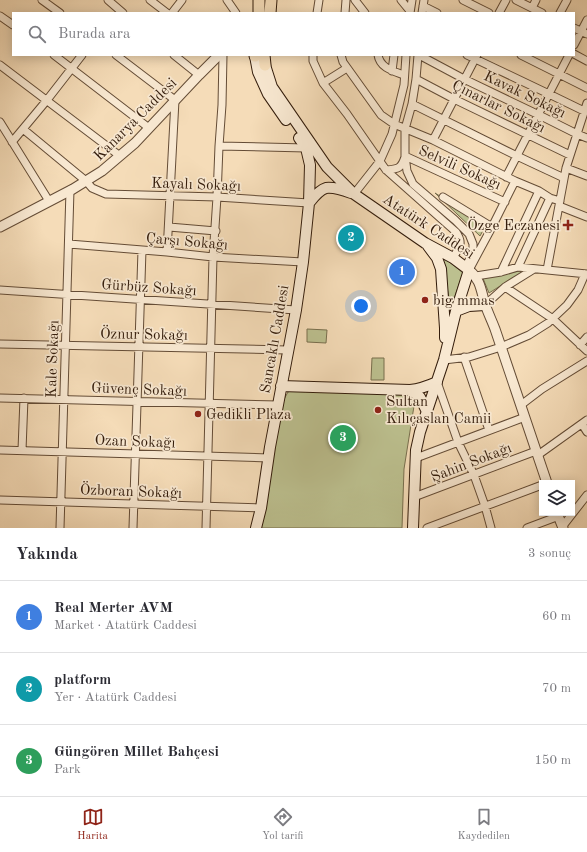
<!DOCTYPE html>
<html lang="tr">
<head>
<meta charset="utf-8">
<style>
  :root { --surface:#fff; --page:#f2f2f3; --text:#2b2b33; --muted:#7c7c81; --line:#e1e1e2; --accent:#8f2418 }
  body { margin:0; font-family:"Old Standard TT",serif; background:var(--page); color:var(--text) }
  .controls { position:absolute; right:12px; bottom:12px; display:grid; overflow:hidden; border-radius:0px; box-shadow:0 2px 10px #0003 }
  .controls button { width:36px; height:36px; display:grid; place-items:center; padding:0; border:0; border-bottom:1px solid var(--line); background:var(--surface); color:var(--text); font:20px sans-serif }
  .you { position:absolute; left:361px; top:306px; width:14px; height:14px; margin:-10px; border:3px solid #fff; border-radius:50%; background:#1a73e8; box-shadow:0 0 0 6px #1a73e833 }
  .badge { display:grid; place-items:center; width:26px; height:26px; border-radius:50%; background:var(--accent); color:#fff; font-size:13px; font-weight:700 }
  .pin { position:absolute; translate:-50% -50%; border:2px solid #fff; box-shadow:0 1px 4px #0006 }
  .list { margin:0; padding:0; list-style:none }
  h2 { display:flex; justify-content:space-between; align-items:center; height:52px; margin:0; padding:0 16px; font-size:17px }
  h2 small { font-size:13px; font-weight:400; color:var(--muted) }
  .list li { display:grid; grid-template-columns:26px 1fr auto; gap:12px; align-items:center; box-sizing:border-box; height:72px; padding:0 16px; border-top:1px solid var(--line) }
  .list b { display:block; font-size:15px; white-space:nowrap }
  .list p { margin:0; font-size:13px; white-space:nowrap; color:var(--muted) }
  .list em { font-size:13px; font-style:normal; color:var(--muted) }
  .icon { flex:none; width:22px; height:22px; fill:none; stroke:currentColor; stroke-width:2; stroke-linecap:round; stroke-linejoin:round }
  .map { position:relative; flex:none; width:587px; height:528px; overflow:hidden }
  .search { position:absolute; background:var(--surface); box-shadow:0 2px 10px #0003; left:12px; right:12px; top:12px; height:44px; display:flex; align-items:center; gap:10px; box-sizing:border-box; padding:0 14px; border-radius:0px; color:var(--muted); font-size:15px }
  .sheet { height:268px; background:var(--surface) }
  nav { display:flex; justify-content:space-around; align-items:center; box-sizing:border-box; height:56px; border-top:1px solid var(--line); background:var(--surface); font-size:11px; color:var(--muted) }
  nav a { display:grid; justify-items:center; gap:2px }
  nav .on { color:var(--accent) }
  .map>svg:first-child { display:block }
  .green { fill:#bcc08f; stroke:#786e4d }
  .lines { fill:none; stroke-linecap:round; stroke-linejoin:round }
  .minor-casing { stroke:#644c36; stroke-width:9 }
  .tertiary-casing { stroke:#644c36; stroke-width:11 }
  .secondary-casing { stroke:#331c0b; stroke-width:12 }
  .primary-casing { stroke:#331c0b; stroke-width:13 }
  .minor { stroke:#f8e8d1; stroke-width:7 }
  .tertiary { stroke:#f8e8d1; stroke-width:9 }
  .secondary { stroke:#f8e8d1; stroke-width:10 }
  .primary { stroke:#f5dcb8; stroke-width:11 }
  .poi-dot { fill:#8f2418; stroke:#f8e8d1; stroke-width:1.5 }
  .labels { text-anchor:middle; stroke-width:3.5; stroke-linejoin:round; paint-order:stroke }
  .street-label { font-size:15px; fill:#331c0b; stroke:#f8e8d1 }
  .poi-label { font-size:15px; fill:#331c0b; stroke:#f8e8d1; text-anchor:start }
</style>
</head>
<body>
<div class="map">
<svg width="587" height="528" viewBox="0 0 587 528">
  <rect width="100%" height="100%" fill="#f5dcb8"/>
  <filter id="stains"><feTurbulence type="fractalNoise" baseFrequency=".005" numOctaves="4"/><feColorMatrix values="0 0 0 0 .2 0 0 0 0 .09 0 0 0 0 .02 0 0 0 .5 -.17"/></filter>
  <radialGradient id="worn" r=".72"><stop offset=".6" stop-color="#630" stop-opacity="0"/><stop offset="1" stop-color="#630" stop-opacity=".3"/></radialGradient>
  <path class="green" d="M435 193 486 225 480 236Z
    M437 254 443 257 463 273 451 307 444 273Z
    M521 271V273L489 293 482 276Z
    M307 329 327 330 326 343 307 342Z
    M372 358H384V380H371Z
    M293 390 404 394 411 397 414 406 404 469 402 528H260L282 403 288 392Z"/>
  <g class="lines">
    <defs>
      <path id="minor" d="M42 0 60 13
        M108 0 123 13
        M150 0 167 13
        M227 0 236 13
        M355 0 365 13
        M401 0 410 11
        M463 0 489 13
        M516 0 542 13
        M423 6 437 13
        M532 8 536 0
        M172 13 182 0
        M317 13 319 0
        M345 13 346 0
        M410 13 412 0
        M422 13 424 0
        M499 13 506 0
        M560 13 567 0
        M0 16 13 25
        M574 28 587 34
        M574 45 587 20
        M574 54 587 61
        M54 55 149 128
        M116 55 175 100 167 252
        M174 55 199 75
        M313 55V61L323 83 347 114 386 170 456 232C464 244 459 247 453 258
        M341 55 343 62 381 115 394 124 433 140 515 181 539 191 550 198 560 201
        M378 55C380 68 393 71 404 75
        M418 55 416 79 412 104 405 129V156L407 171 413 184 455 220 469 234 473 244V251L466 267
        M419 55 464 79 539 115 577 134 587 138
        M467 55 549 94 584 111
        M521 55 587 88
        M0 65 120 156
        M392 71 394 55
        M416 79 454 99 570 155
        M323 83 347 68
        M412 104 517 156 564 178
        M0 122 49 201
        M23 129 86 181 92 188 106 194 217 197 309 203
        M433 140 477 55
        M12 142 47 100 82 55
        M219 146 306 148
        M405 156 505 202
        M566 168 587 176
        M386 170C398 169 401 169 405 157
        M506 177 569 55
        M354 194 380 161 392 134 404 85 406 55
        M443 197 492 227
        M559 206 587 217
        M169 227 216 231
        M69 244 167 252 213 257 303 262
        M518 267 550 198
        M470 268 492 227 515 181
        M547 270 566 168 587 103
        M501 272 539 191
        M476 276 501 272 518 267 587 274
        M505 287 553 319 587 351
        M0 290 296 310
        M485 305 505 287 534 269
        M0 344 288 350
        M580 345 587 337
        M464 357 489 430
        M444 360 469 357 501 347 529 335 548 323 567 305 578 290 585 274
        M437 382 458 442 474 475 485 506 491 528
        M0 398 278 405
        M521 405 542 389 587 361
        M582 424 587 432
        M0 450 269 458
        M22 450 24 398
        M538 455 587 420
        M416 458 525 417
        M414 497 536 451
        M0 500 261 508
        M562 527 587 495
        M60 528 70 190
        M133 528 142 250
        M206 528 213 257 217 197 219 146 222 105 223 55
        M427 528 542 485
        M527 528 559 516"/>
      <path id="tertiary" d="M0 227 73 189 102 171 135 143 199 75 219 55
        M469 270C481 280 481 291 485 304 488 313 492 321 495 329L547 483
        M557 513 563 528"/>
      <path id="secondary" d="M255 56 258 72 268 94 286 120
        M265 65 272 87 327 167 354 194 425 243 453 258 469 270 456 311 444 360 420 432 416 450 413 528
        M309 203C313 198 319 190 326 188 334 187 343 190 351 193
        M428 246 437 258 441 269 445 328V338
        M456 311 469 306 485 305
        M281 386 410 390
        M427 412 420 397 410 390C420 389 428 386 437 382
        M256 528 261 508 270 447 296 310 303 262 309 203 310 165 306 148 299 138"/>
      <path id="primary" d="M259 13V0
        M270 13 271 0
        M264 55 265 65
        M255 56V55"/>
    </defs>
    <use href="#minor" class="minor-casing"/>
    <use href="#tertiary" class="tertiary-casing"/>
    <use href="#secondary" class="secondary-casing"/>
    <use href="#primary" class="primary-casing"/>
    <use href="#minor" class="minor"/>
    <use href="#tertiary" class="tertiary"/>
    <use href="#secondary" class="secondary"/>
    <use href="#primary" class="primary"/>
  </g>
  <g class="poi-dot">
    <path d="M566 219h4v4h4v4h-4v4h-4v-4h-4v-4h4z"/>
    <circle cx="425" cy="300" r="4"/>
    <circle cx="378" cy="410" r="4"/>
    <circle cx="198" cy="414" r="4"/>
  </g>
  <g class="labels">
    <g class="street-label">
      <text transform="translate(525 94) rotate(26)" y="5">Kavak Sokağı</text>
      <text transform="translate(499 106) rotate(26)" y="5">Çınarlar Sokağı</text>
      <text transform="translate(135 119) rotate(-45)" y="5">Kanarya Caddesi</text>
      <text transform="translate(460 167) rotate(24)" y="5">Selvili Sokağı</text>
      <text transform="translate(196 184) rotate(2)" y="5">Kayalı Sokağı</text>
      <text transform="translate(429 226) rotate(33)" y="5">Atatürk Caddesi</text>
      <text transform="translate(187 241) rotate(5)" y="5">Çarşı Sokağı</text>
      <text transform="translate(149 287) rotate(4)" y="5">Gürbüz Sokağı</text>
      <text transform="translate(144 334) rotate(1)" y="5">Öznur Sokağı</text>
      <text transform="translate(274 339) rotate(-80)" y="5">Sancaklı Caddesi</text>
      <text transform="translate(52 359) rotate(-88)" y="5">Kale Sokağı</text>
      <text transform="translate(139 389) rotate(2)" y="5">Güvenç Sokağı</text>
      <text transform="translate(135 441) rotate(2)" y="5">Ozan Sokağı</text>
      <text transform="translate(471 462) rotate(-21)" y="5">Şahin Sokağı</text>
      <text transform="translate(131 491) rotate(2)" y="5">Özboran Sokağı</text>
    </g>
    <g class="poi-label">
      <text x="560" y="230" text-anchor="end">Özge Eczanesi</text>
      <text x="433" y="305">big mmas</text>
      <text x="386" y="406">Sultan<tspan x="386" dy="17">Kılıçaslan Camii</tspan></text>
      <text x="206" y="419">Gedikli Plaza</text>
    </g>
  </g>
  <rect width="100%" height="100%" filter="url(#stains)"/>
  <rect width="100%" height="100%" fill="url(#worn)"/>
</svg>
<div class="controls">
<button><svg class="icon" aria-label="layers" viewBox="0 0 24 24"><path d="M12 4l9 5-9 5-9-5zM3 14l9 5 9-5"/></svg></button>
</div>
<div class="you"></div>
<div class="pin badge" style="left:402px;top:272px;background:#3f7fe0">1</div>
<div class="pin badge" style="left:351px;top:238px;background:#0f9aa8">2</div>
<div class="pin badge" style="left:343px;top:438px;background:#2e9e5b">3</div>
<div class="search"><svg class="icon" aria-label="search" viewBox="0 0 24 24"><circle cx="10" cy="10" r="6"/><path d="M15 15l6 6"/></svg>Burada ara</div>
</div>
<section class="sheet">
<h2>Yakında<small>3 sonuç</small></h2>
<ul class="list">
<li><span class="badge" style="background:#3f7fe0">1</span><div><b>Real Merter AVM</b><p>Market · Atatürk Caddesi</p></div><em>60 m</em></li>
<li><span class="badge" style="background:#0f9aa8">2</span><div><b>platform</b><p>Yer · Atatürk Caddesi</p></div><em>70 m</em></li>
<li><span class="badge" style="background:#2e9e5b">3</span><div><b>Güngören Millet Bahçesi</b><p>Park</p></div><em>150 m</em></li>
</ul>
</section>
<nav>
<a class="on"><svg class="icon" aria-label="map" viewBox="0 0 24 24"><path d="M3 6l6-2 6 2 6-2v14l-6 2-6-2-6 2zM9 4v14M15 6v14"/></svg>Harita</a>
<a><svg class="icon" aria-label="directions" viewBox="0 0 24 24"><path d="M12 3l9 9-9 9-9-9zM9 14v-3h6M13 9l2 2-2 2"/></svg>Yol tarifi</a>
<a><svg class="icon" aria-label="saved" viewBox="0 0 24 24"><path d="M7 4h10v16l-5-4-5 4z"/></svg>Kaydedilen</a>
</nav>
</body>
</html>
